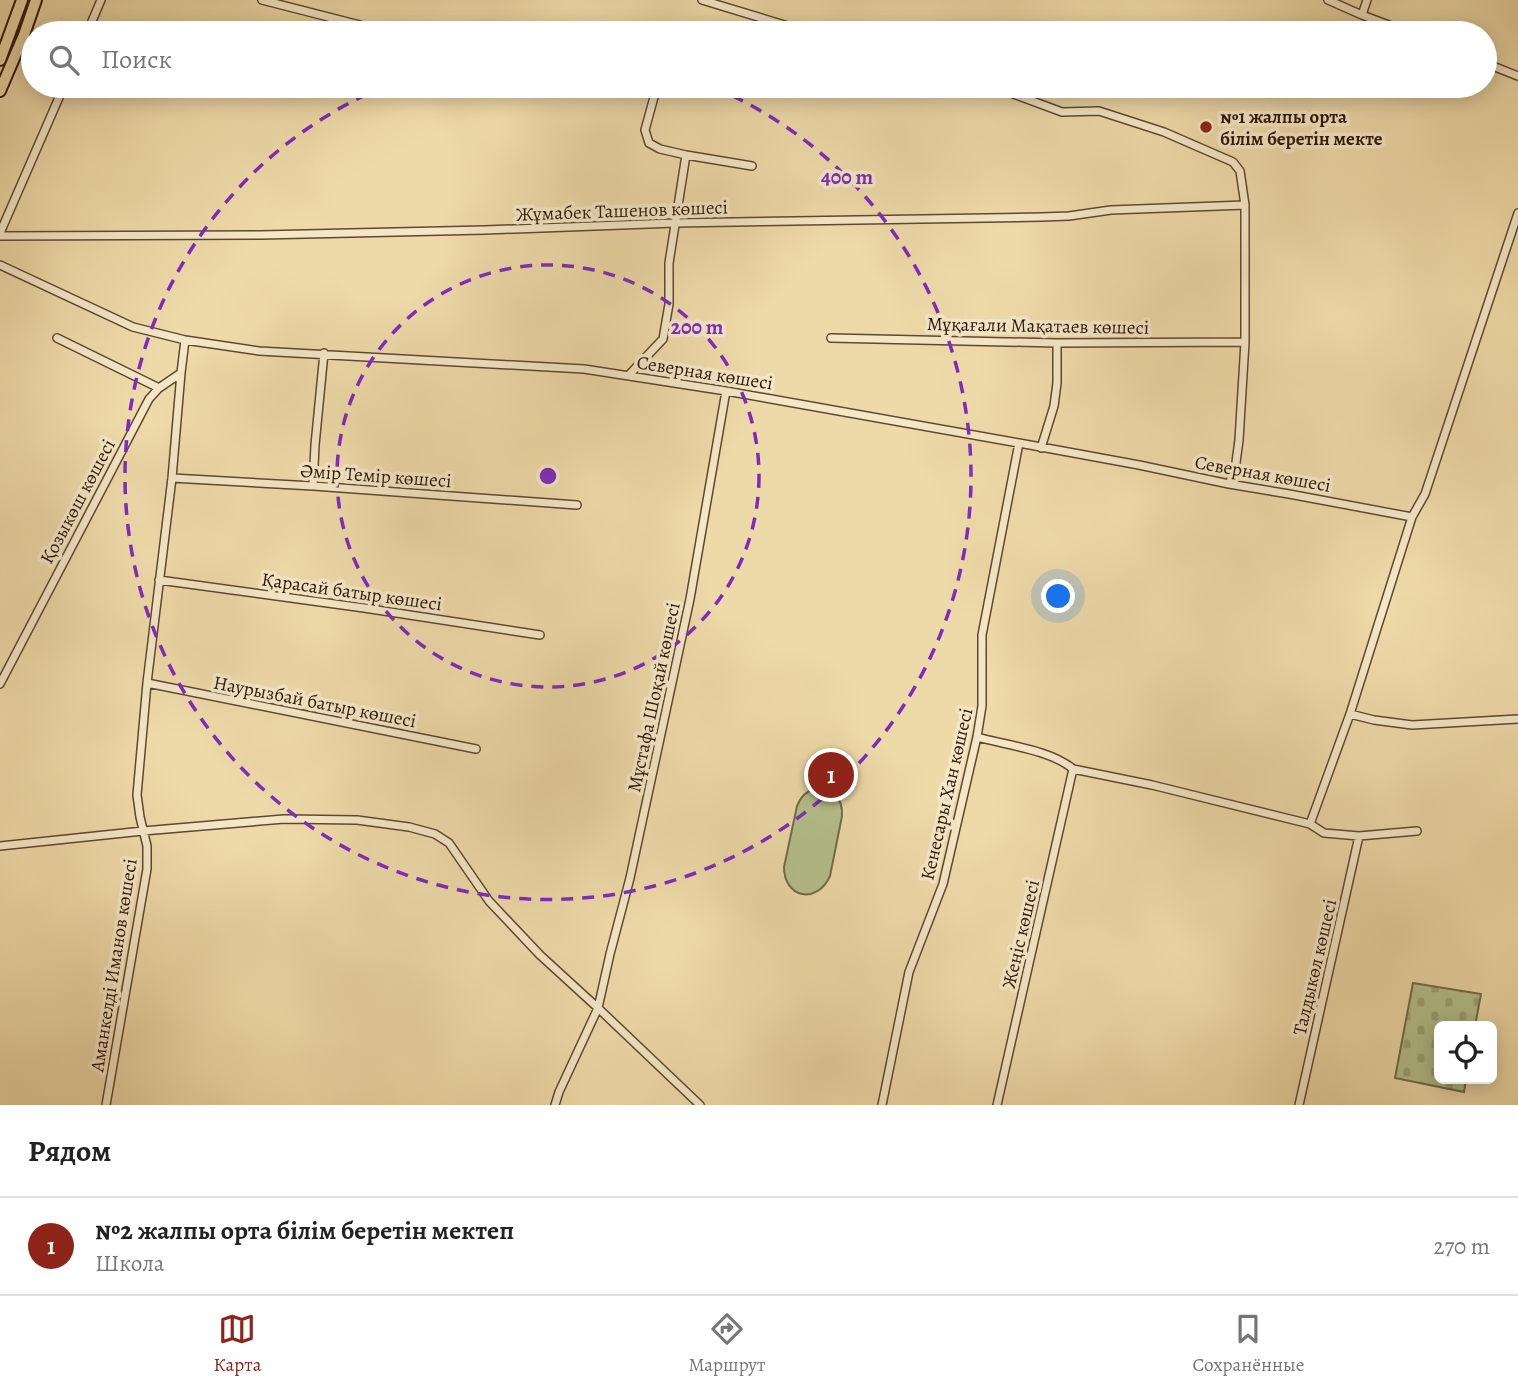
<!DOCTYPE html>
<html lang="ru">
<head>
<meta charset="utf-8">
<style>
  :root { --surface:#fff; --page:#f6f6f6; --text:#222; --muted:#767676; --line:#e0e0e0; --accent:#8f2418 }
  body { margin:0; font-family:Alegreya,serif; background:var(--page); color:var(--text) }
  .controls { position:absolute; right:21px; bottom:21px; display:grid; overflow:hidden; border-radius:10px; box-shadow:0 4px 18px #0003 }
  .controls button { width:63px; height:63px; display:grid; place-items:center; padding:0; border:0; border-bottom:2px solid var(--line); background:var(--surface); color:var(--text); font:35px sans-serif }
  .you { position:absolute; left:1059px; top:597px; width:24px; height:24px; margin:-18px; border:5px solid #fff; border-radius:50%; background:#1a73e8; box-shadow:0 0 0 10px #1a73e833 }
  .badge { display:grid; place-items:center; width:46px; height:46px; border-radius:50%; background:var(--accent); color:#fff; font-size:23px; font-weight:700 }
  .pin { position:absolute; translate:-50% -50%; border:4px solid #fff; box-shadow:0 2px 7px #0006 }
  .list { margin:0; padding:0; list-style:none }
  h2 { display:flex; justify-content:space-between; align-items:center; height:91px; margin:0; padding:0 28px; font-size:30px }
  h2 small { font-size:23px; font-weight:400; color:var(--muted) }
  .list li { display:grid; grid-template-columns:46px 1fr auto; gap:21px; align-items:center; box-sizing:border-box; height:98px; padding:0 28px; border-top:2px solid var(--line) }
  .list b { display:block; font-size:26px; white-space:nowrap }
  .list p { margin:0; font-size:23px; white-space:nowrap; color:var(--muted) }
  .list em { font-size:23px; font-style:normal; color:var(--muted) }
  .icon { flex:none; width:38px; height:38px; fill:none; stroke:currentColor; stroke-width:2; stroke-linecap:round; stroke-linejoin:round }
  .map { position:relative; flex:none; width:1518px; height:1105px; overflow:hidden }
  .search { position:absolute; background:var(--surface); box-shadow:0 4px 18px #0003; left:21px; right:21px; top:21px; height:77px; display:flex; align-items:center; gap:18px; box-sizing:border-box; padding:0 24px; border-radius:38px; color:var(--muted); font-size:26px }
  .sheet { height:189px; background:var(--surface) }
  nav { display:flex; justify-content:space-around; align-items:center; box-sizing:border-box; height:98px; border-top:2px solid var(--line); background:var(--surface); font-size:19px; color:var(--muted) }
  nav a { display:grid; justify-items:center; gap:4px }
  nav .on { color:var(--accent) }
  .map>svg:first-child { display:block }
  .cemetery { fill:url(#cemetery-stones); stroke:#726c4a; stroke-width:2 }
  .pitch { fill:#b4c08b; stroke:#726c4a; stroke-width:2 }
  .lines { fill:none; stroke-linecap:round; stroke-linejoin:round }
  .minor-casing { stroke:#5f4830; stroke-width:10 }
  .trunk-casing { stroke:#2f1708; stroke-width:14 }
  .minor { stroke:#f4e6c6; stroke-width:7 }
  .trunk { stroke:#eed9a8; stroke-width:10 }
  .ring { fill:none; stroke:#7b2cbf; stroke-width:3.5; stroke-dasharray:12 9 }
  .poi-dot { fill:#8f2418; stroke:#f4e6c6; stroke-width:2.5 }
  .labels { text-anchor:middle; stroke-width:7; stroke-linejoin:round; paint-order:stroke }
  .poi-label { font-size:19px; font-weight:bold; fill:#2f1708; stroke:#f4e6c6; text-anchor:start }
  .street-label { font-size:19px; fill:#2f1708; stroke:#f4e6c6 }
  .centre { fill:#7b2cbf; stroke:#f4e6c6; stroke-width:3.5 }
  .ring-label { font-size:21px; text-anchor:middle; font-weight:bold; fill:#7b2cbf; stroke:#f4e6c6; stroke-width:7; stroke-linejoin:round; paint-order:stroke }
</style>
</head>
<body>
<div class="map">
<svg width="1518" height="1105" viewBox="0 0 1518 1105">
  <defs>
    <pattern id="cemetery-stones" width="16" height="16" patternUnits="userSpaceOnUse" patternTransform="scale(1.75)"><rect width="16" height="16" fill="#b4c08b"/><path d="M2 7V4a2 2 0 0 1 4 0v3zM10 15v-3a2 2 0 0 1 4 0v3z" fill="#9ba476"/></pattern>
  </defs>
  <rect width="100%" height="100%" fill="#eed9a8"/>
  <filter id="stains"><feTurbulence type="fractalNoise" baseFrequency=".00286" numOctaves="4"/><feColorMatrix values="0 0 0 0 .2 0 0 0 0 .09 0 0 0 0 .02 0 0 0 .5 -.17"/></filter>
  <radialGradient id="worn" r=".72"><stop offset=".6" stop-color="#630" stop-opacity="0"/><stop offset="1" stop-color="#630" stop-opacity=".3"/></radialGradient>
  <path class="cemetery" d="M1413 983 1481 994 1475 1026H1439V1079H1466L1464 1092 1395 1078Z"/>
  <path class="pitch" d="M815 788C833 788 843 798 842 816L830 876C817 905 784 898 784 867L797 806C801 796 806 792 815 788Z"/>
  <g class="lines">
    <defs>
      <path id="minor" d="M262 0 383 31 396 33
        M702 0 811 33
        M1328 0 1362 15
        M1367 0 1362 15 1410 33
        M87 33 101 0
        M1485 63 1518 76
        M992 86 1062 112 1099 111 1164 132 1233 162 1240 171 1245 205V342L1239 440 1235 470 1229 484
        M686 155 752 166
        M0 233 64 86
        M0 236 261 235 485 230 675 223 1042 217 1069 216 1111 210 1245 205
        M0 265 133 327 185 340 259 351 584 369 726 391 1019 443 1139 465 1229 484 1289 494 1412 517
        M57 338 159 388
        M831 338 1057 343 1245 342
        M629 375 663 339 669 304V263L686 155 660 149 649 143 645 130 657 86
        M1041 448 1054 406 1057 383V343
        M172 478 313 486 577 505
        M313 486 315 445 324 353
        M159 580 364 608 540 635
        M147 683 476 749
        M0 684 149 399 159 388 181 373 185 340
        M1350 714 1374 720 1412 725 1518 719
        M977 737C1006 745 1051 750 1073 769L1152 785 1310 824 1324 833 1359 836 1417 831
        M1310 824 1350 714 1412 517 1425 494 1518 213
        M0 846 143 831 284 819 357 820 409 827 435 834 449 843 489 901 540 955 598 1008 559 1092 555 1105
        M106 1105 147 869V846L140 817 137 795 147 683 172 478 181 373
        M700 1105 598 1008 610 954 630 878 690 599 726 391
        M882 1105 909 972 943 884 977 737 982 706V635L1019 443
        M997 1105 1073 769
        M1299 1105 1359 836"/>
      <path id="trunk" d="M0 60 22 0
        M0 91 24 35 36 0"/>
    </defs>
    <use href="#minor" class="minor-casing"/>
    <use href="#trunk" class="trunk-casing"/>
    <use href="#minor" class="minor"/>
    <use href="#trunk" class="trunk"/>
  </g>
  <g class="ring">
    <circle cx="548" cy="476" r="211"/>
    <path d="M713 87A423 423 0 1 1 383 87"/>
  </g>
  <circle class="poi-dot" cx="1206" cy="127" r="7"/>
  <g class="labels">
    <g class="poi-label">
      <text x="1220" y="123">№1 жалпы орта<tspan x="1220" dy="22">білім беретін мекте</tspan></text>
    </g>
    <g class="street-label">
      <text transform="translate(622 210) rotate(-2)" y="7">Жұмабек Ташенов көшесі</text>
      <text transform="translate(1038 325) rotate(1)" y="7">Мұқағали Мақатаев көшесі</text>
      <text transform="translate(705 372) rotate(9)" y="7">Северная көшесі</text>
      <text transform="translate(1263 473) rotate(10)" y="7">Северная көшесі</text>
      <text transform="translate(376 475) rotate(4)" y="7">Әмір Темір көшесі</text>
      <text transform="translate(77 501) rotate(-62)" y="7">Қозыкөш көшесі</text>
      <text transform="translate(352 591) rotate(8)" y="7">Қарасай батыр көшесі</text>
      <text transform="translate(653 697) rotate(-78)" y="7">Мұстафа Шоқай көшесі</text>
      <text transform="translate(315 701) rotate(11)" y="7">Наурызбай батыр көшесі</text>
      <text transform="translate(946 794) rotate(-77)" y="7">Кенесары Хан көшесі</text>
      <text transform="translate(1020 934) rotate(-77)" y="7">Жеңіс көшесі</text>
      <text transform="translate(113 965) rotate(-81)" y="7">Аманкелді Иманов көшесі</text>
      <text transform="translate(1314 967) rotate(-77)" y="7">Талдыкөл көшесі</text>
    </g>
  </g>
  <circle cx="548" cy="476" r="10" class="centre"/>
  <g class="ring-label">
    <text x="847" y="184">400 m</text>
    <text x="697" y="334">200 m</text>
  </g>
  <rect width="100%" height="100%" filter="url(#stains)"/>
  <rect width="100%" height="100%" fill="url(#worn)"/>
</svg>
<div class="controls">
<button><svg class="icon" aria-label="locate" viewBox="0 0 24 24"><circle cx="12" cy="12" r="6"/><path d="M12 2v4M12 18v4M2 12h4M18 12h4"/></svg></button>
</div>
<div class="you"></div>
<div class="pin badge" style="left:831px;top:775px">1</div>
<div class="search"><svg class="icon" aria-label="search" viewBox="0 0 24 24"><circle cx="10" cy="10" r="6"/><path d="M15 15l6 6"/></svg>Поиск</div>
</div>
<section class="sheet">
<h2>Рядом<small></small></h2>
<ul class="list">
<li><span class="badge">1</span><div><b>№2 жалпы орта білім беретін мектеп</b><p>Школа</p></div><em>270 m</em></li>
</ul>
</section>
<nav>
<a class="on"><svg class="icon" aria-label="map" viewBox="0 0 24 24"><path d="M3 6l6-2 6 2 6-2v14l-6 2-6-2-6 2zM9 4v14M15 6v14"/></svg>Карта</a>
<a><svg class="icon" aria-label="directions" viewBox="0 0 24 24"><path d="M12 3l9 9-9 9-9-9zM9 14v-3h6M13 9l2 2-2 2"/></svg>Маршрут</a>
<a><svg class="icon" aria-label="saved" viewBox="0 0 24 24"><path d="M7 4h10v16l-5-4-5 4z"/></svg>Сохранённые</a>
</nav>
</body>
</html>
